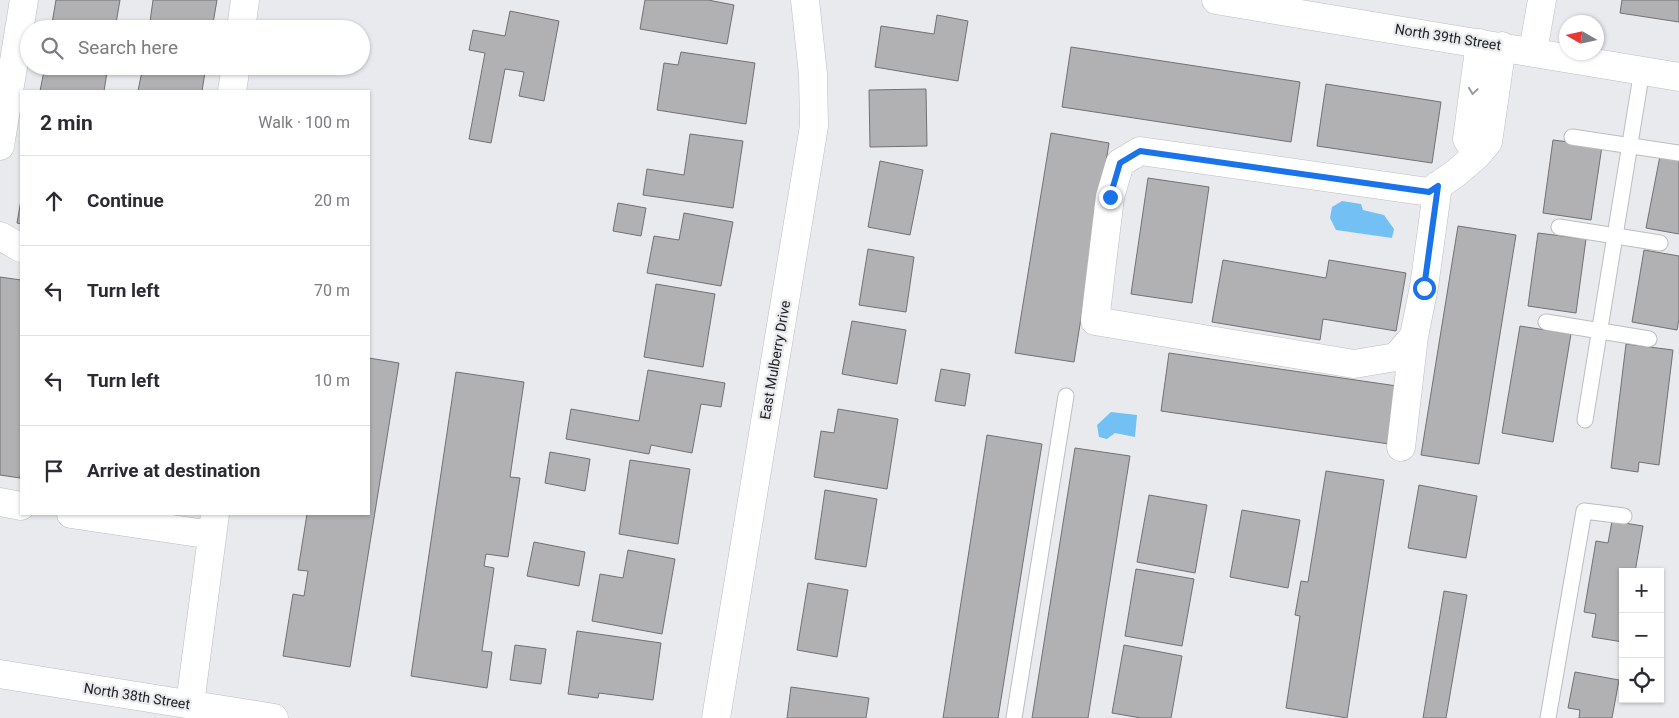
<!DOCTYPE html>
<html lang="en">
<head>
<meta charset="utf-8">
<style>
  :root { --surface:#fff; --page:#f7f7f7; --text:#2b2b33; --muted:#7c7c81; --line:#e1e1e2 }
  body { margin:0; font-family:Roboto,sans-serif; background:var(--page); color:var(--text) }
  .controls { position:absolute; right:15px; bottom:15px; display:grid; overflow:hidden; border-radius:0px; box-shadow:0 1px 4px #0004 }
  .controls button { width:45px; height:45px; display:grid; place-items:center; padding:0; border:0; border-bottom:1px solid var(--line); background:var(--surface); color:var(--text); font:25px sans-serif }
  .compass { position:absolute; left:1559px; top:15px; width:45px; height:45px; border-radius:50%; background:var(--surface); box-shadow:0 1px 4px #0004; rotate:279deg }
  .stop { position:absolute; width:15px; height:15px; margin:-11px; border:4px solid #1a73e8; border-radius:50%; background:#fff }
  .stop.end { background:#1a73e8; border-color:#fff; box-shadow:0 1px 5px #0008 }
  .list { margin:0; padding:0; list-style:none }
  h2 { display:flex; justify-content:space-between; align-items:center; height:65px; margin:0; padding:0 20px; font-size:21px }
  h2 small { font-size:16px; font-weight:400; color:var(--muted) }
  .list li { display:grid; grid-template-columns:32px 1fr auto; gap:15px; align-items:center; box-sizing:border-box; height:90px; padding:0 20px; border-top:1px solid var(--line) }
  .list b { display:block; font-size:19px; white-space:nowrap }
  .list em { font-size:16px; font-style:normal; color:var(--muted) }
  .icon { flex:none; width:28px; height:28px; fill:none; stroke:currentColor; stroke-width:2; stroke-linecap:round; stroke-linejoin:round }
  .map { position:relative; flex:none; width:1679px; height:718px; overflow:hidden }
  .search { position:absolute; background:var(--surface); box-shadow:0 1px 4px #0004; left:20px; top:20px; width:350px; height:55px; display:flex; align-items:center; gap:12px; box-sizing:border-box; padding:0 18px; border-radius:28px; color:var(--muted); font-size:19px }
  .panel { position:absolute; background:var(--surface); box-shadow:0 1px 4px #0004; left:20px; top:90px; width:350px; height:425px; border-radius:0px }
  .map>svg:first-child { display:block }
  .water { fill:#73c1f4 }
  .building { fill:#b1b0b3; stroke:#727073 }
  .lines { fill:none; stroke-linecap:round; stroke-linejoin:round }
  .service-casing { stroke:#bbbdc0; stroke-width:17 }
  .minor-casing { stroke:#bbbdc0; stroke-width:29 }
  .service { stroke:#fff; stroke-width:15 }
  .minor { stroke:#fff; stroke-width:28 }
  .oneway { stroke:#989999 }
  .route { stroke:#1a73e8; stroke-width:6 }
  .labels { text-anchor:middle; stroke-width:4.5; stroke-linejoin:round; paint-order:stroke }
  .street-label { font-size:14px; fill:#1b1c1d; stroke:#e8eaed }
</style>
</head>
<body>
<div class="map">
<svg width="1679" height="718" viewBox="0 0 1679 718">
  <rect width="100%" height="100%" fill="#e8eaed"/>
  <path class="water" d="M1342 201 1361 204 1363 210 1384 215 1394 229 1392 238 1336 230 1330 218 1332 207Z
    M1111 412 1137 415 1135 437 1115 433 1107 439 1099 437 1097 425Z"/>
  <path class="building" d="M56 0H120L115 29H51Z
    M153 0H217L212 29H149Z
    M645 0H708L734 5 727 44 640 29Z
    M1622 0H1679V22L1620 13Z
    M510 11 559 21 544 101 519 96 524 72 505 69 491 143 469 139 485 53 469 50 473 30 505 36Z
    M937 15 968 21 958 81 875 67 881 26 934 34Z
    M1071 47 1300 82 1291 142 1062 107Z
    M681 52 755 63 746 124 657 110 664 63 678 65Z
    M45 66H108L104 91H40Z
    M143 66H206L202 91H138Z
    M1326 84 1441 102 1432 163 1317 146Z
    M926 89 927 146 870 147 869 90Z
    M1051 133 1109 143 1074 362 1015 353Z
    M690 134 743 141 733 208 643 195 647 169 684 175Z
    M1553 140 1602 146 1591 220 1543 213Z
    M1660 156 1679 160V234L1646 228Z
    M880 161 923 170 910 235 868 227Z
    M1148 178 1209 187 1192 303 1131 294Z
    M21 200V224L17 223Z
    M618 203 646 208 641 236 613 231Z
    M684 213 733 222 721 286 647 273 654 236 679 240Z
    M1458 226 1516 235 1479 464 1421 455Z
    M1538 233 1586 239 1576 313 1528 306Z
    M868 249 914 257 906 312 859 305Z
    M1644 250 1679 256V319L1677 330 1632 322Z
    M1223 260 1326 278 1329 260 1406 273 1396 331 1323 319 1320 340 1212 322Z
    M0 277 21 280V469L20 478 0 475Z
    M656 284 715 294 703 367 644 357Z
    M852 321 906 330 897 384 842 374Z
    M1520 326 1571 334 1553 442 1502 433Z
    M1626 344 1673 350 1659 465 1639 462 1638 472 1611 468Z
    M1169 353 1397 386 1389 444 1161 411Z
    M369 358 399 363 350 667 283 656 293 594 304 596 308 571 298 570 307 514H369Z
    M941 369 970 374 965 406 935 401Z
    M648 370 725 383 721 407 701 404 692 453 651 445 649 454 566 439 571 409 639 421Z
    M456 372 524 382 510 477 520 478 508 557 486 554 484 566 494 568 482 651 492 652 487 688 411 676Z
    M838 409 898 419 887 489 814 477 821 431 834 433Z
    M987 435 1042 444 998 718H943Z
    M1075 448 1130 456 1088 718H1032Z
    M550 452 590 459 585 491 545 483Z
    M630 460 690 469 678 544 619 534Z
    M1326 471 1384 480 1347 718 1286 708 1300 616 1295 615 1301 581 1308 582Z
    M1419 485 1477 496 1466 558 1408 548Z
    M825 490 877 499 866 567 815 559Z
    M1149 495 1207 505 1195 573 1137 562Z
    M1242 510 1300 520 1288 588 1230 577Z
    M1612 521 1643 526 1635 572H1623V642L1592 637 1596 614 1584 612 1596 541 1608 543Z
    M534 542 585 552 579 586 527 576Z
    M628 550 675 559 662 634 592 621 600 574 623 578Z
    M1136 569 1194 579 1182 646 1125 636Z
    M808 583 848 590 837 657 797 650Z
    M1444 591 1467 595 1446 718H1423Z
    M577 631 661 643 653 700 599 693 598 698 568 694Z
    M515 645 546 649 541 684 510 680Z
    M1124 645 1182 656 1171 718H1141L1112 713Z
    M1575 672 1619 680 1612 718H1579L1580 710 1568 708Z
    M791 687 869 698 866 718H787Z"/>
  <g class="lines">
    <defs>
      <path id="service" d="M1572 137 1679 153
        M1559 227 1660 243
        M1546 322 1649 339
        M1585 420 1642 70
        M1014 718 1066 396
        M1548 718 1584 511 1624 516"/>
      <path id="minor" d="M1216 0 1679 77
        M241 29 245 0
        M1533 51 1542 0
        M232 91 236 66
        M0 146 24 0
        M1477 155 1467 139 1480 43
        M1438 185 1424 287 1414 336 1396 357 1354 364 1095 321 1110 197 1120 163 1140 151 1429 192 1456 173 1477 155 1488 142 1502 46
        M0 236 21 248
        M1401 447 1414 336
        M0 502 21 506
        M71 514 212 535
        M0 674 274 718
        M190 704 215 514
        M716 718 814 126 813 74 805 0"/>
    </defs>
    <use href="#service" class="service-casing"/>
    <use href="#minor" class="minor-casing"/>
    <use href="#service" class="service"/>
    <use href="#minor" class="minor"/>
  </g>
  <defs><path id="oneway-chevron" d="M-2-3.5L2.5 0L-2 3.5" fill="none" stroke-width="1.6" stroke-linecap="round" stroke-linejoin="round" transform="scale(1.25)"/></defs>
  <use class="oneway" href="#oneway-chevron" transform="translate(1473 91) rotate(98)"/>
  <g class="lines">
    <path class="route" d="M1110 197 1120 163 1140 151 1429 192 1438 186 1424 288"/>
  </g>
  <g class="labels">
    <g class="street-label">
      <text transform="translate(1448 37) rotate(9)" y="5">North 39th Street</text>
      <text transform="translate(775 360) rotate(-80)" y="5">East Mulberry Drive</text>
      <text transform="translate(137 696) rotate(9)" y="5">North 38th Street</text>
    </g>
  </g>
</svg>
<div class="controls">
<button>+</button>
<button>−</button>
<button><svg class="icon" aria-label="locate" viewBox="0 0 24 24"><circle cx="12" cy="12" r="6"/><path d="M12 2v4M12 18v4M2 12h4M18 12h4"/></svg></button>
</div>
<svg class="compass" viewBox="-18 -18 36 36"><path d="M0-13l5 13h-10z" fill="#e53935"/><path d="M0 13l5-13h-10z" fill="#7c7c81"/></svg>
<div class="stop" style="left:1424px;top:288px"></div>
<div class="stop end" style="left:1110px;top:197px"></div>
<div class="search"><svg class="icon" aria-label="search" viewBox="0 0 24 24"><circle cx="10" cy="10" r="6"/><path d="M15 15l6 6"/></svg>Search here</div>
<section class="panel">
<h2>2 min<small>Walk · 100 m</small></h2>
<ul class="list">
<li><svg class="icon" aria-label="ahead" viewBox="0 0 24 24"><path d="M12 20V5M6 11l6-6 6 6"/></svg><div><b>Continue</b></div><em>20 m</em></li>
<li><svg class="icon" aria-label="left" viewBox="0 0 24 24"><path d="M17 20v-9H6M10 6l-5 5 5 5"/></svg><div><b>Turn left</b></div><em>70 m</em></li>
<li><svg class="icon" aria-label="left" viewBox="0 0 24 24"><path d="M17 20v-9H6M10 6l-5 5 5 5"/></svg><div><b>Turn left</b></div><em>10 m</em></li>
<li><svg class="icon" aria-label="arrive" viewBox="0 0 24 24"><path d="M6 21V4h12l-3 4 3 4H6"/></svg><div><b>Arrive at destination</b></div></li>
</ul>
</section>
</div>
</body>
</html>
